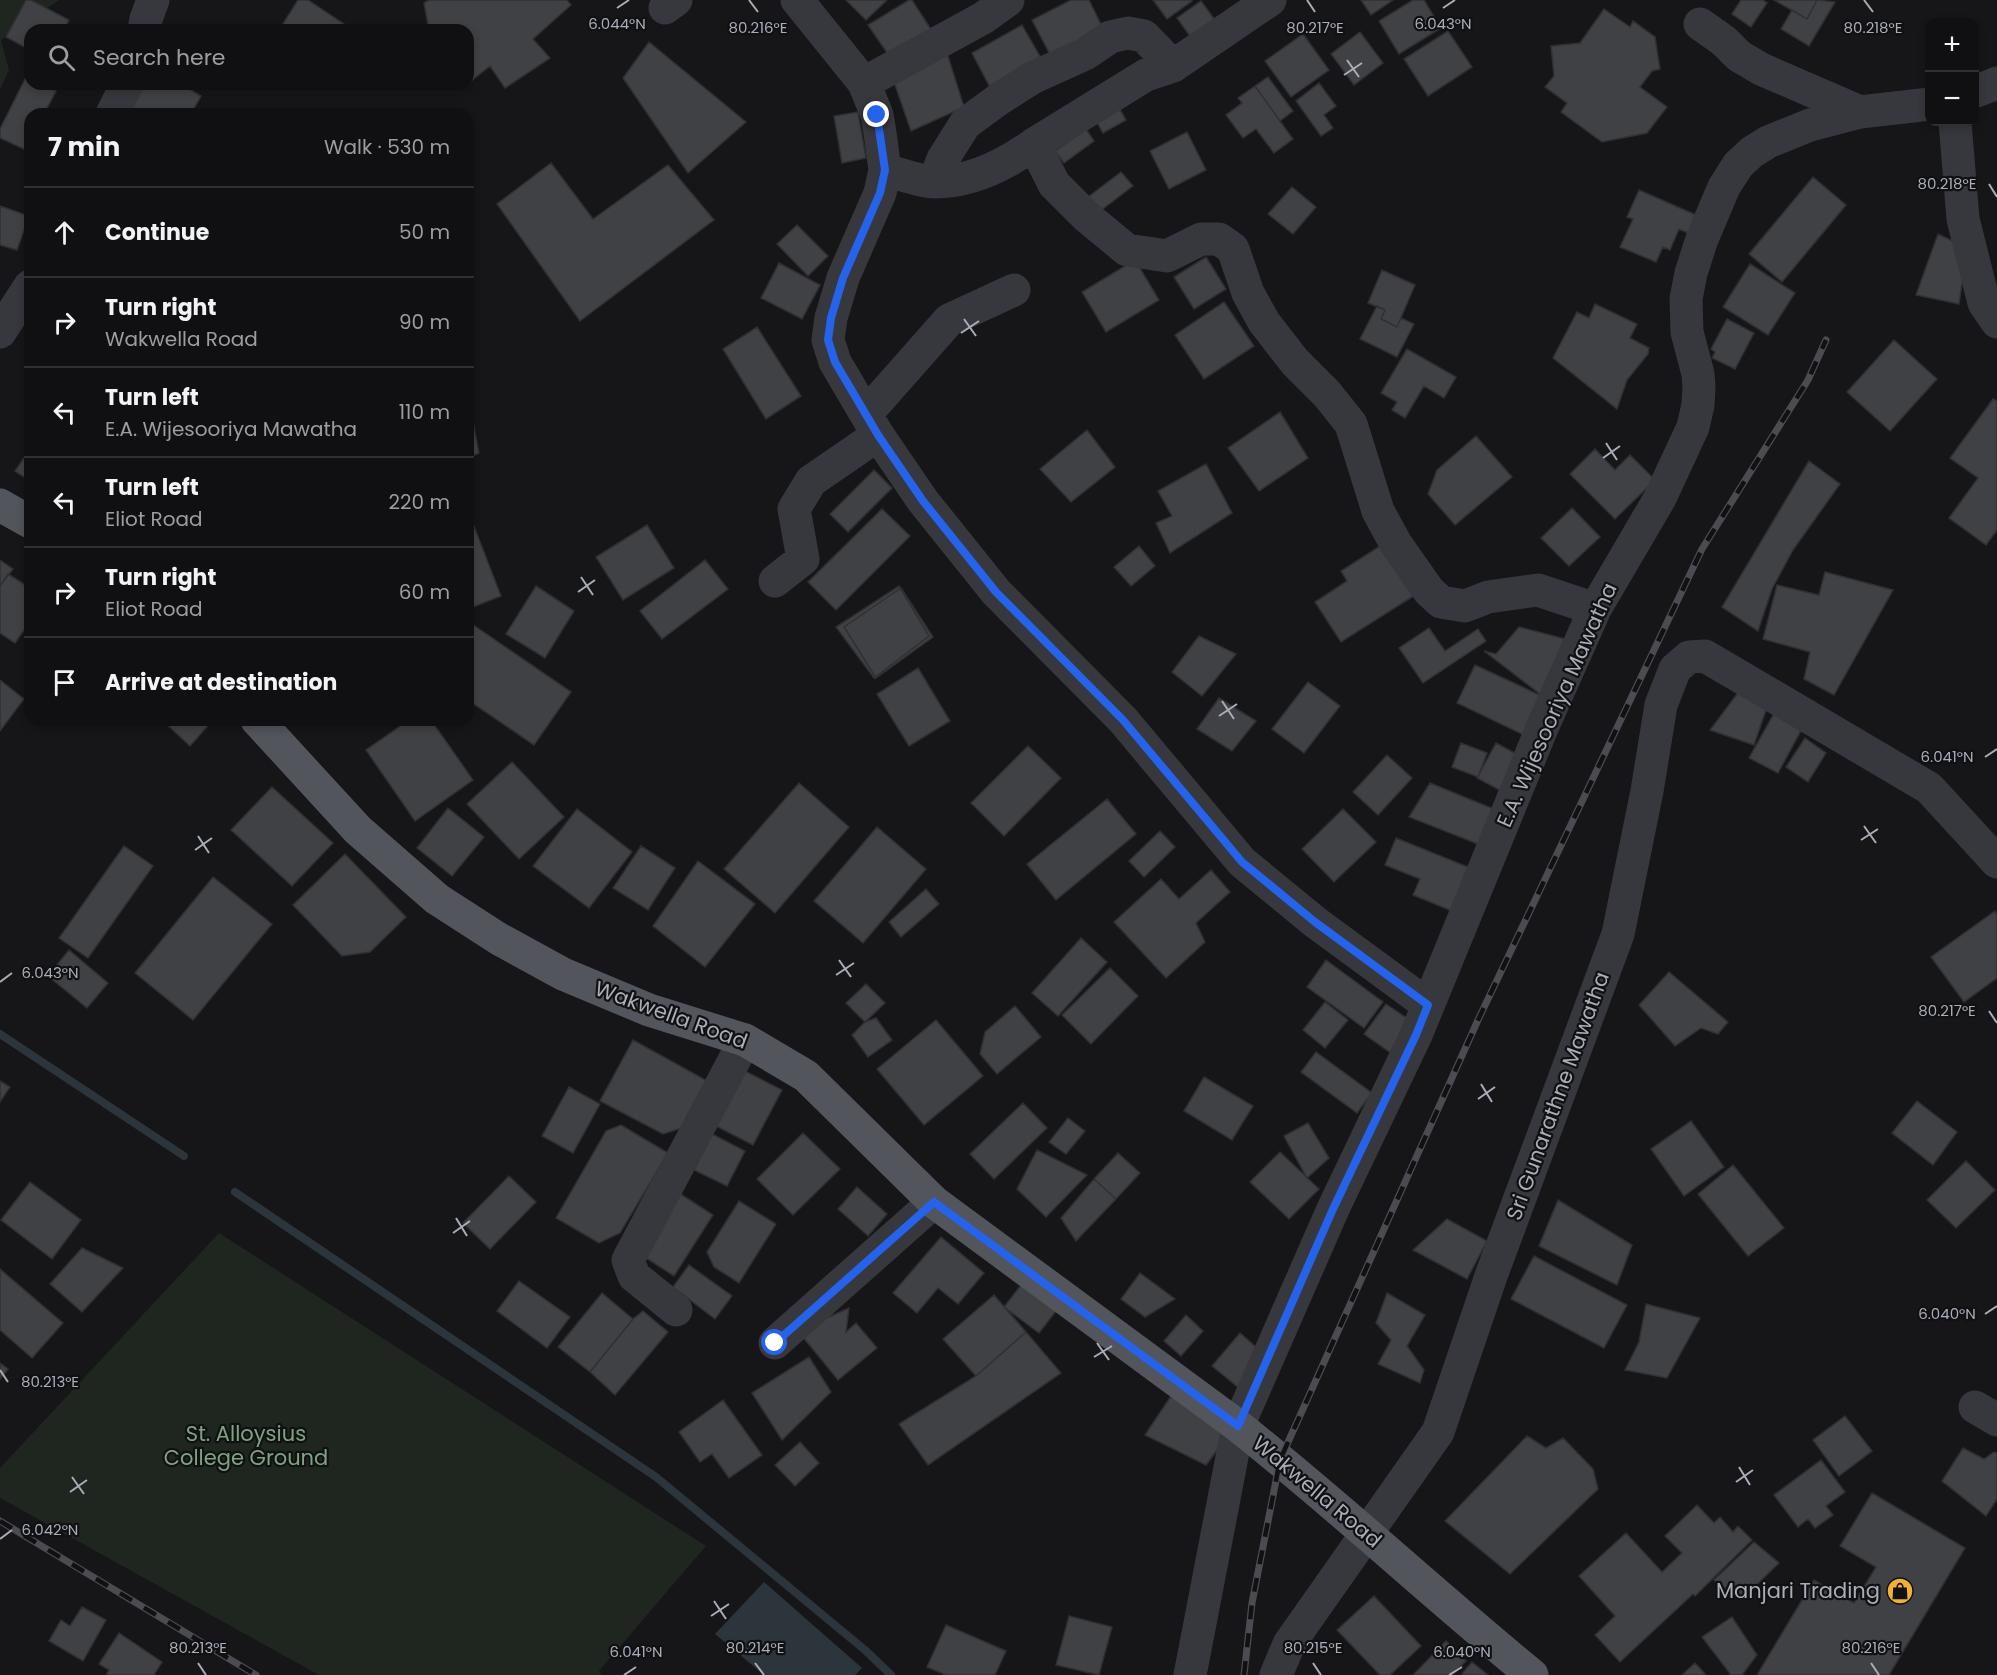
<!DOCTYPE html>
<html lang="en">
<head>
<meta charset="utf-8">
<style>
  :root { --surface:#101012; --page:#1e1e20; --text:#f1f3f6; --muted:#9c9d9f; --line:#303032 }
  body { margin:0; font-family:Poppins,sans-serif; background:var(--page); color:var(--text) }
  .controls { position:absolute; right:18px; top:18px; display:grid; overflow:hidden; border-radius:12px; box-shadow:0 3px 9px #0003 }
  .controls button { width:54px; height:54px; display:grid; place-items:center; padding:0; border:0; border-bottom:2px solid var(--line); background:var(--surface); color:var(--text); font:30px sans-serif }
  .stop { position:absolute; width:18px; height:18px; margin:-14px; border:4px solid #2563eb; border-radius:50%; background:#fff }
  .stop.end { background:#2563eb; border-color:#fff; box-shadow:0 2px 6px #0008 }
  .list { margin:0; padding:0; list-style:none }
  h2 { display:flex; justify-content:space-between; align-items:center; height:78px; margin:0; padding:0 24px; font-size:26px }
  h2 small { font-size:20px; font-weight:400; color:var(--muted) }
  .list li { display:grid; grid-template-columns:39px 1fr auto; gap:18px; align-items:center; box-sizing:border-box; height:90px; padding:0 24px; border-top:2px solid var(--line) }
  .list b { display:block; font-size:22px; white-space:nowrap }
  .list p { margin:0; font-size:20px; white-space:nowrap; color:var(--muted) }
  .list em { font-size:20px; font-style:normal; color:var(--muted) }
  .icon { flex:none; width:33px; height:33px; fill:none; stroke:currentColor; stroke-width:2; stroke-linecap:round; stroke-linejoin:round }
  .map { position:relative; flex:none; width:1997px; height:1675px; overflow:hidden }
  .search { position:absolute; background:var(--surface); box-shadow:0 3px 9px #0003; left:24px; top:24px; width:450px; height:66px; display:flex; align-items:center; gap:15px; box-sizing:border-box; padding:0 21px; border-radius:18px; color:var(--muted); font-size:22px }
  .panel { position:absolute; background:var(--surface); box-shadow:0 3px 9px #0003; left:24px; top:108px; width:450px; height:618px; border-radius:18px }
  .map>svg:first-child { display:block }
  .green { fill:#1e261f }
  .water { fill:#2c353c }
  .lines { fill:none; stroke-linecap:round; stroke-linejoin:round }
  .stream { stroke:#2c353c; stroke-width:8 }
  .building { fill:#404145; stroke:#303034; stroke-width:1.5 }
  .minor { stroke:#37383d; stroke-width:33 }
  .major { stroke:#53555c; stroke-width:33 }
  .rail-casing { stroke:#4a4c52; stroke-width:7 }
  .rail { stroke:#111113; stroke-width:4.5; stroke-dasharray:14; stroke-linecap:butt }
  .route { stroke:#2563eb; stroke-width:8 }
  .ticks { fill:none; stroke:#a8adb8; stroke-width:2 }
  .labels { text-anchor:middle; stroke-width:4.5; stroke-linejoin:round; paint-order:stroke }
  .street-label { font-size:21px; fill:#a8adb8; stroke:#111113 }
  .park-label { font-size:21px; fill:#7fa381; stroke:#111113 }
  .poi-label { font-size:21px; fill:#a8adb8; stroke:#111113; text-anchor:end }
  .ticks-label { font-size:15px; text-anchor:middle; fill:#a8adb8; stroke:#111113; stroke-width:4.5; stroke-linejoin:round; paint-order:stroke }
</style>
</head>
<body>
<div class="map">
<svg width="1997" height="1675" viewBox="0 0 1997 1675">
  <rect width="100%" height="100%" fill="#161618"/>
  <path class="green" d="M0 0H59L1 40 9 70 0 90Z
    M219 1233 706 1546 599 1671 602 1675H319L0 1498V1468Z"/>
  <path class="water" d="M764 1582 862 1668 855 1675H764L715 1634Z"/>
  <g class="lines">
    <path class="stream" d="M0 1034 184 1156
      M235 1192 656 1477 865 1650 891 1675"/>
  </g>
  <path class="building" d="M26 0H31L69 20 64 30H30V50L6 37Z
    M298 0H308L350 28 349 30H279Z
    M429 0H567L571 5 533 39 550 58 505 88 490 66 471 81 468 79V30H429L424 3Z
    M846 0H887L866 20Z
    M909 0H912L939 42 894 63 868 25Z
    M1071 0H1089L1107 37 1055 64 1032 20Z
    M1153 0H1191L1192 1 1167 19Z
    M1361 0H1393L1371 15Z
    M1413 0H1424L1441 28 1399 54 1379 21Z
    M1741 0H1763L1767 3 1751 27 1732 14Z
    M1774 0H1817L1807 19Z
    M1817 0 1835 2 1809 46 1781 29 1792 10 1807 19Z
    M1201 1 1218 24 1194 42 1177 18Z
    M1604 9 1630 27 1633 21 1655 37 1660 69 1652 71 1640 87 1667 107 1647 133 1602 142 1561 112 1567 103 1545 87 1554 76 1551 46 1580 43Z
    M1022 25 1045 65 993 93 972 53Z
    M1448 31 1472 67 1428 96 1404 59Z
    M1360 32 1383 63 1354 85 1331 54Z
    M1303 34 1329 70 1291 97 1265 61Z
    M649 42 746 122 688 173 623 78Z
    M947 53 964 107 911 131 893 79Z
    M26 77 30 79V84H41L56 91 44 114H30V142L26 150 0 138V129Z
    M1268 77 1293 111 1280 121 1255 86Z
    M1319 83 1336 106 1324 115 1333 128 1321 136 1296 101Z
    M142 84H181L201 96 191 114H124Z
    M1255 86 1293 139 1274 153 1256 129 1243 138 1226 115 1242 103 1238 98Z
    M1118 106 1126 120 1103 133 1095 119Z
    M858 112 866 158 842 163 834 116Z
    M1086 129 1094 141 1064 163 1055 151Z
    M1187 132 1206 170 1169 189 1150 151Z
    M551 163 593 219 668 165 714 220 580 321 497 204Z
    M1121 172 1133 186 1100 211 1088 197Z
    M1813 177 1846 205 1782 282 1749 254Z
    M1292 187 1316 207 1293 234 1268 214Z
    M1639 190 1705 219 1697 237 1679 229 1670 250 1663 247 1656 262 1620 247 1633 219 1627 217Z
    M0 206 29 216 17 250 0 245Z
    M797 225 828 256 808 276 777 244Z
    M1938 234 1967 248 1959 304 1916 295Z
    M1206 257 1226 289 1194 309 1174 277Z
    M1135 260 1159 300 1106 332 1082 292Z
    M779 263 820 285 802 319 761 298Z
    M1750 264 1795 293 1768 335 1723 307Z
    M1382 270 1415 285 1397 327 1381 319 1385 310 1368 303Z
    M1224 302 1254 346 1204 379 1175 335Z
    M1595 304 1637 324 1630 338 1649 348 1648 354 1627 380 1617 409 1553 358 1577 312 1589 318Z
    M1377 306 1385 310 1381 319 1397 327 1401 318 1414 324 1397 357 1360 339Z
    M1727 319 1754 333 1735 369 1712 358 1715 352 1711 349Z
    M757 327 801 396 766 419 723 349Z
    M1894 340 1937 379 1890 431 1847 392Z
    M1407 349 1456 377 1444 398 1424 386 1405 418 1392 410 1397 402 1381 393Z
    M1993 399 1997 401V530L1986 545 1949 518 1978 478 1950 458Z
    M470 407 479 453 468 458V408Z
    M1280 412 1308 458 1259 491 1228 448Z
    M1087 430 1115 467 1071 502 1040 469Z
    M1476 436 1512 477 1455 525 1428 494 1437 470Z
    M30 449V481L15 471Z
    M1595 449 1615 470 1630 455 1655 480 1615 519 1570 474Z
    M1809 461 1840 484 1793 550 1772 589 1758 631 1722 607Z
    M1206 464 1232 513 1170 553 1156 523 1172 516 1158 491Z
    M874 470 892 488 848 532 830 514Z
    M1572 508 1600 537 1569 566 1541 538Z
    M882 509 910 536 836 610 808 582Z
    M468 516H470L501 596 468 609Z
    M647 525 674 568 623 600 596 557Z
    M1391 539 1423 590 1341 642 1315 602 1347 581 1341 571Z
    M1139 546 1155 566 1131 586 1114 567Z
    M0 560 13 569 0 586Z
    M705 560 728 589 662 639 640 611Z
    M1825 572 1893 590 1834 695 1804 679 1810 652 1763 639 1777 585 1819 595Z
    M8 574 30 588V622L15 643 0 633V586Z
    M536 586 574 611 545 658 506 634Z
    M899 586 929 636 874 678 836 627Z
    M901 588 933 637 876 678 844 627Z
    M472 624 571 692 534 745 468 700V629Z
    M1519 627 1573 641 1544 697 1484 651 1496 654Z
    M1429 628 1445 651 1478 629 1486 641 1423 683 1399 648Z
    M1199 636 1236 654 1202 696 1172 672Z
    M1475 665 1544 697 1526 736 1457 703Z
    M918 668 950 721 909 746 877 694Z
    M0 680 24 699 0 731Z
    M1308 682 1340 706 1304 753 1272 729Z
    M1740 690 1766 710 1754 745 1710 730Z
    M1219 698 1256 721 1232 751 1197 729Z
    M1776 710 1804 725 1778 773 1749 758Z
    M162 720H213L190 746Z
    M409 720H431L473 780 415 821 366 750Z
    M1805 738 1826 753 1808 782 1786 767Z
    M1461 743 1487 753 1478 777 1452 767Z
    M1496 743 1524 758 1505 793 1477 778Z
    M1028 746 1061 778 1004 836 971 803Z
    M1387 755 1412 778 1378 815 1353 792Z
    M512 762 564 817 519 859 467 804Z
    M799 783 849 827 775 913 724 869Z
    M1430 783 1501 812 1483 846 1409 817Z
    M272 787 333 843 292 886 231 830Z
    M1107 799 1136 834 1056 900 1027 864Z
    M448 808 484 837 452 876 417 848Z
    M577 809 632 852 589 908 533 866Z
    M1343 809 1376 842 1334 882 1302 849Z
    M877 827 926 869 863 943 814 901Z
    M1160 831 1175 847 1144 877 1129 861Z
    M1396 838 1475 870 1457 913 1413 895 1420 879 1385 865Z
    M124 846 153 866 88 958 59 938Z
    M641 846 675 868 648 910 613 888Z
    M345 854 406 917 370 952 342 956 293 905Z
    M698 861 755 904 705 967 653 926Z
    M1211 870 1230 892 1196 923 1205 942 1166 978 1114 922 1161 879 1179 899Z
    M213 877 272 924 193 1020 135 973Z
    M926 889 939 904 901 937 889 922Z
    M1995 911 1997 914V978L1964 1002 1931 957Z
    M1081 938 1107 962 1058 1016 1032 993Z
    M69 950 108 983 87 1008 48 976Z
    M1326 960 1383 1002 1364 1028 1307 987Z
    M1110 968 1138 996 1091 1044 1062 1015Z
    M1669 972 1728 1022 1718 1034 1701 1028 1675 1046 1639 1005Z
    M866 984 885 1003 865 1022 846 1003Z
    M1325 1002 1348 1020 1325 1048 1303 1030Z
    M1386 1004 1417 1025 1395 1056 1364 1034Z
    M1015 1006 1041 1037 997 1074 980 1054 985 1032Z
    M876 1018 892 1040 868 1057 852 1035 865 1022Z
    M936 1020 983 1076 924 1125 877 1069Z
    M633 1040 711 1083 688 1126 663 1134 600 1101Z
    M1316 1052 1372 1093 1357 1113 1301 1072Z
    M741 1069 782 1090 753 1145 712 1124Z
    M1204 1077 1253 1106 1232 1140 1184 1111Z
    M0 1081 10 1087 0 1102Z
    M569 1087 600 1104 573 1153 542 1136Z
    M1917 1101 1957 1132 1933 1165 1892 1133Z
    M1023 1103 1047 1128 994 1179 970 1154Z
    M1068 1118 1085 1131 1066 1154 1049 1142Z
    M1691 1121 1724 1167 1684 1196 1651 1149Z
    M1308 1123 1329 1158 1307 1178 1284 1136Z
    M621 1125 668 1153 620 1233 599 1243 556 1218 606 1131Z
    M803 1133 840 1169 793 1215 757 1179Z
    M712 1134 745 1151 727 1186 694 1170Z
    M1037 1150 1087 1175 1046 1217 1017 1189Z
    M1280 1152 1319 1189 1289 1219 1250 1182Z
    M1118 1153 1140 1173 1116 1199 1094 1179Z
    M1966 1161 1995 1190 1956 1228 1927 1200Z
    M1733 1165 1784 1228 1748 1256 1698 1194Z
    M509 1176 536 1202 490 1249 463 1223Z
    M1094 1179 1116 1199 1076 1241 1061 1218Z
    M30 1182 81 1220 52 1259 1 1220Z
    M857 1187 887 1214 868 1236 838 1209Z
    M679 1193 713 1215 674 1276 640 1254Z
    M1558 1200 1632 1245 1617 1285 1539 1246Z
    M739 1201 776 1224 739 1283 714 1267 707 1252Z
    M1447 1219 1487 1241 1467 1279 1413 1250Z
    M941 1237 984 1273 958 1304 938 1288 917 1313 893 1293Z
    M82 1248 123 1268 82 1312 50 1284Z
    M1534 1256 1627 1305 1604 1348 1511 1299Z
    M689 1265 732 1296 715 1319 673 1287Z
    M0 1269 63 1323 32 1358 0 1330Z
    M1140 1273 1175 1299 1145 1317 1121 1299Z
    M519 1281 570 1317 547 1348 497 1311Z
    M1021 1285 1056 1311 1039 1333 1004 1307Z
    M602 1293 633 1319 590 1372 558 1347Z
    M1387 1293 1425 1315 1407 1346 1424 1370 1420 1383 1378 1364 1391 1340 1376 1323Z
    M994 1295 1026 1332 976 1376 943 1339Z
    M1646 1304 1700 1318 1667 1378 1625 1370 1639 1342Z
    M849 1308 846 1332 856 1323 877 1348 838 1380 802 1336 822 1320Z
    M643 1311 668 1332 615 1395 590 1372 633 1319Z
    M1186 1315 1203 1331 1181 1356 1164 1341Z
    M1026 1332 1061 1373 928 1465 899 1424 976 1376Z
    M1240 1333 1256 1347 1239 1388 1212 1366Z
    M809 1357 831 1392 782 1440 752 1393Z
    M0 1363 8 1369 0 1379Z
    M1171 1396 1227 1437 1206 1465 1145 1435Z
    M723 1400 762 1455 729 1478 712 1454 700 1462 679 1432Z
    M1845 1416 1872 1451 1839 1476 1813 1440Z
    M1527 1436 1546 1448 1563 1438 1593 1469 1598 1489 1510 1574 1445 1521Z
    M800 1442 819 1463 795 1486 775 1465Z
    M1963 1448 1984 1459 1994 1452 1997 1453V1499L1986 1516 1942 1481Z
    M1821 1460 1845 1492 1826 1506 1833 1515 1815 1528 1808 1519 1798 1527 1774 1495Z
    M1872 1493 1965 1548 1889 1675H1757L1814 1580 1854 1603 1876 1567 1840 1546Z
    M1697 1505 1714 1523 1720 1517 1733 1532 1738 1526 1752 1540 1695 1596 1693 1594 1620 1662 1595 1635 1615 1616 1579 1576 1626 1533 1662 1572 1682 1553 1665 1536Z
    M1754 1542 1779 1563 1741 1600 1714 1580Z
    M1374 1596 1421 1646 1390 1675H1380L1337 1630Z
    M82 1607 106 1620 83 1661 49 1641 61 1620 70 1626Z
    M1069 1616 1112 1627 1099 1675 1056 1665Z
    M1732 1617 1757 1655 1742 1675H1731L1702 1637Z
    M946 1625 1006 1651 995 1675H946L927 1667Z
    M119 1633 162 1662 154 1675H106L109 1670 99 1664Z
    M1446 1641 1466 1661 1452 1675H1413Z
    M1472 1662 1488 1675H1461Z
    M1695 1663 1706 1675H1682Z"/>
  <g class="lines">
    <path class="minor" d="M797 0 864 83 877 115 880 133 885 170 880 193 843 278 831 318 828 340 835 362 878 435 923 501 996 592 1123 720 1242 862 1315 922 1428 1005
      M665 8 676 0
      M1700 24 1724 41 1739 56 1761 69 1860 112
      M144 30 146 19 153 0
      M864 83 983 18 1008 0
      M1974 92 1997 83
      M112 114 127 84
      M1955 122 1963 219 1984 303 1997 322
      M1034 144 1054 184 1087 217 1127 250 1167 256 1201 239H1219L1233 249 1248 293 1264 322 1295 362 1327 394 1351 424 1378 511 1396 544 1429 591 1441 602 1465 606 1488 597 1538 590 1595 609
      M885 170C901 174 920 182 935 182 972 182 1005 165 1034 144L1146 75 1173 66 1270 0
      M934 182 943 159 965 124 999 99 1032 78 1085 54 1110 37 1128 33 1144 36 1173 66
      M0 332 30 286
      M866 414 949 320 1014 290
      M775 581 803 559 794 509 811 481 878 435
      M676 1310 634 1276 628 1260 745 1040
      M775 1343 934 1202
      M1975 1407 1997 1420
      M1190 1675 1238 1426 1333 1209 1416 1035 1542 728 1595 609 1660 498 1693 427 1698 405 1699 387 1698 374 1687 332 1686 299 1691 273 1702 239 1724 187 1738 165 1752 152 1768 142 1810 125 1860 112 1930 104
      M1276 1675 1289 1644 1438 1432 1491 1276 1618 934 1647 791 1661 705 1675 669 1689 657 1705 656 1929 788 1997 862"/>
    <path class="major" d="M0 505 30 522
      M257 720 358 830 437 899 499 939 563 974 649 1010 745 1040 806 1076 934 1202 1238 1426C1339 1506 1433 1594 1532 1675"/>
    <defs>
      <path id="rail" d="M0 1521 256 1675
        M1244 1675 1252 1603 1280 1460 1478 1020 1702 549 1808 380 1826 340"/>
    </defs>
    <use href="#rail" class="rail-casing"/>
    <use href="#rail" class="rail"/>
  </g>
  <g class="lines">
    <path class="route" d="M775 1343 934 1202 1238 1426 1333 1209 1416 1035 1428 1005 1315 922 1242 862 1123 720 996 592 923 501 878 435 835 362 828 340 831 318 843 278 880 193 885 170 877 115"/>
  </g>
  <path class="ticks" d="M749 0 758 12M1307 0 1315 12M1864 0 1873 12M617 8 629 0M1443 8 1455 0M1347 60 1359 77M1344 75 1362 63M1989 184 1997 197M964 319 976 336M961 333 979 321M1606 443 1617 460M1603 458 1620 446M581 577 593 595M578 592 595 580M1222 701 1234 719M1219 716 1237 704M1985 757 1997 749M1864 826 1876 843M198 836 209 853M1861 840 1878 829M195 850 212 838M839 960 851 977M836 975 854 963M0 982 12 973M1989 1011 1997 1023M1481 1084 1492 1102M1478 1099 1495 1087M456 1218 467 1236M453 1233 470 1221M1985 1314 1997 1306M1097 1343 1109 1360M1094 1357 1112 1346M0 1370 8 1382M1739 1467 1750 1485M72 1477 84 1494M1736 1482 1753 1470M70 1492 87 1480M0 1539 12 1530M714 1601 726 1619M711 1616 729 1604M198 1663 206 1675M755 1663 764 1675M1313 1663 1321 1675M1871 1663 1879 1675M624 1675 636 1667M1449 1675 1462 1667"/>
  <defs>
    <symbol id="shop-disc" viewBox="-11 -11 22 22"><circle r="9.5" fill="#f2b134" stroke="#111113"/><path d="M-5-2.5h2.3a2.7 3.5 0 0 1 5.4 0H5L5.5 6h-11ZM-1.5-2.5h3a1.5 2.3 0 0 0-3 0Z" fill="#111"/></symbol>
  </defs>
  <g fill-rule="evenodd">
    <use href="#shop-disc" x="1885" y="1576" width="30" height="30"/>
  </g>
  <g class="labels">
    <g class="street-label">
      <text transform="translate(1557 705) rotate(-66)" y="7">E.A. Wijesooriya Mawatha</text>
      <text transform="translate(671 1015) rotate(20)" y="7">Wakwella Road</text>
      <text transform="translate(1558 1096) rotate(-70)" y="7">Sri Gunarathne Mawatha</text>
      <text transform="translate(1317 1492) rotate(40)" y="7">Wakwella Road</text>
    </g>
    <g class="park-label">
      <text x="246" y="1441">St. Alloysius<tspan x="246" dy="24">College Ground</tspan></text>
    </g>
    <g class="poi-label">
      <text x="1880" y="1598">Manjari Trading</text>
    </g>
  </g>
  <g class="ticks-label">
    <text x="617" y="29">6.044°N</text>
    <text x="1443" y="29">6.043°N</text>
    <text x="758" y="33">80.216°E</text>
    <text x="1315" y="33">80.217°E</text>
    <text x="1873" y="33">80.218°E</text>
    <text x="1947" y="189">80.218°E</text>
    <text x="1947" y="762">6.041°N</text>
    <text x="50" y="978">6.043°N</text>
    <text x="1947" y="1016">80.217°E</text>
    <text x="1947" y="1319">6.040°N</text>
    <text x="50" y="1387">80.213°E</text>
    <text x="50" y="1535">6.042°N</text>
    <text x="198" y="1653">80.213°E</text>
    <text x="755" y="1653">80.214°E</text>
    <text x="1313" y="1653">80.215°E</text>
    <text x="1871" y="1653">80.216°E</text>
    <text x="636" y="1657">6.041°N</text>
    <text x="1462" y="1657">6.040°N</text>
  </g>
</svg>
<div class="controls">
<button>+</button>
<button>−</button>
</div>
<div class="stop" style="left:775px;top:1343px"></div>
<div class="stop end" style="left:877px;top:115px"></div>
<div class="search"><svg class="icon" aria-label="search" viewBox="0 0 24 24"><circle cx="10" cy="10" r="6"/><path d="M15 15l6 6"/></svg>Search here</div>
<section class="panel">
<h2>7 min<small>Walk · 530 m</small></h2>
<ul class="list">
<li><svg class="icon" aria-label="ahead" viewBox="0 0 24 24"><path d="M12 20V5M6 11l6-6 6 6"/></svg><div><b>Continue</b></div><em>50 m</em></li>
<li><svg class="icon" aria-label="right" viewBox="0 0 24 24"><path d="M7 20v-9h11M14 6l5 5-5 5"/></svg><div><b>Turn right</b><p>Wakwella Road</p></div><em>90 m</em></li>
<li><svg class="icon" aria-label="left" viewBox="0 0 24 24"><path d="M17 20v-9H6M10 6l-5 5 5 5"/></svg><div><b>Turn left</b><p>E.A. Wijesooriya Mawatha</p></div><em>110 m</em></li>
<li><svg class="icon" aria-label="left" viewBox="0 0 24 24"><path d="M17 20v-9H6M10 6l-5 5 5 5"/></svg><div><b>Turn left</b><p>Eliot Road</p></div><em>220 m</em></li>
<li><svg class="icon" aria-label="right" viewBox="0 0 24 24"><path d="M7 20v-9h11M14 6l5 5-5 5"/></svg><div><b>Turn right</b><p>Eliot Road</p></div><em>60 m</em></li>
<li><svg class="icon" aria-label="arrive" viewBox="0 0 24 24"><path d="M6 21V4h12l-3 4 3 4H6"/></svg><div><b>Arrive at destination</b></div></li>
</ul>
</section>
</div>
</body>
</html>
